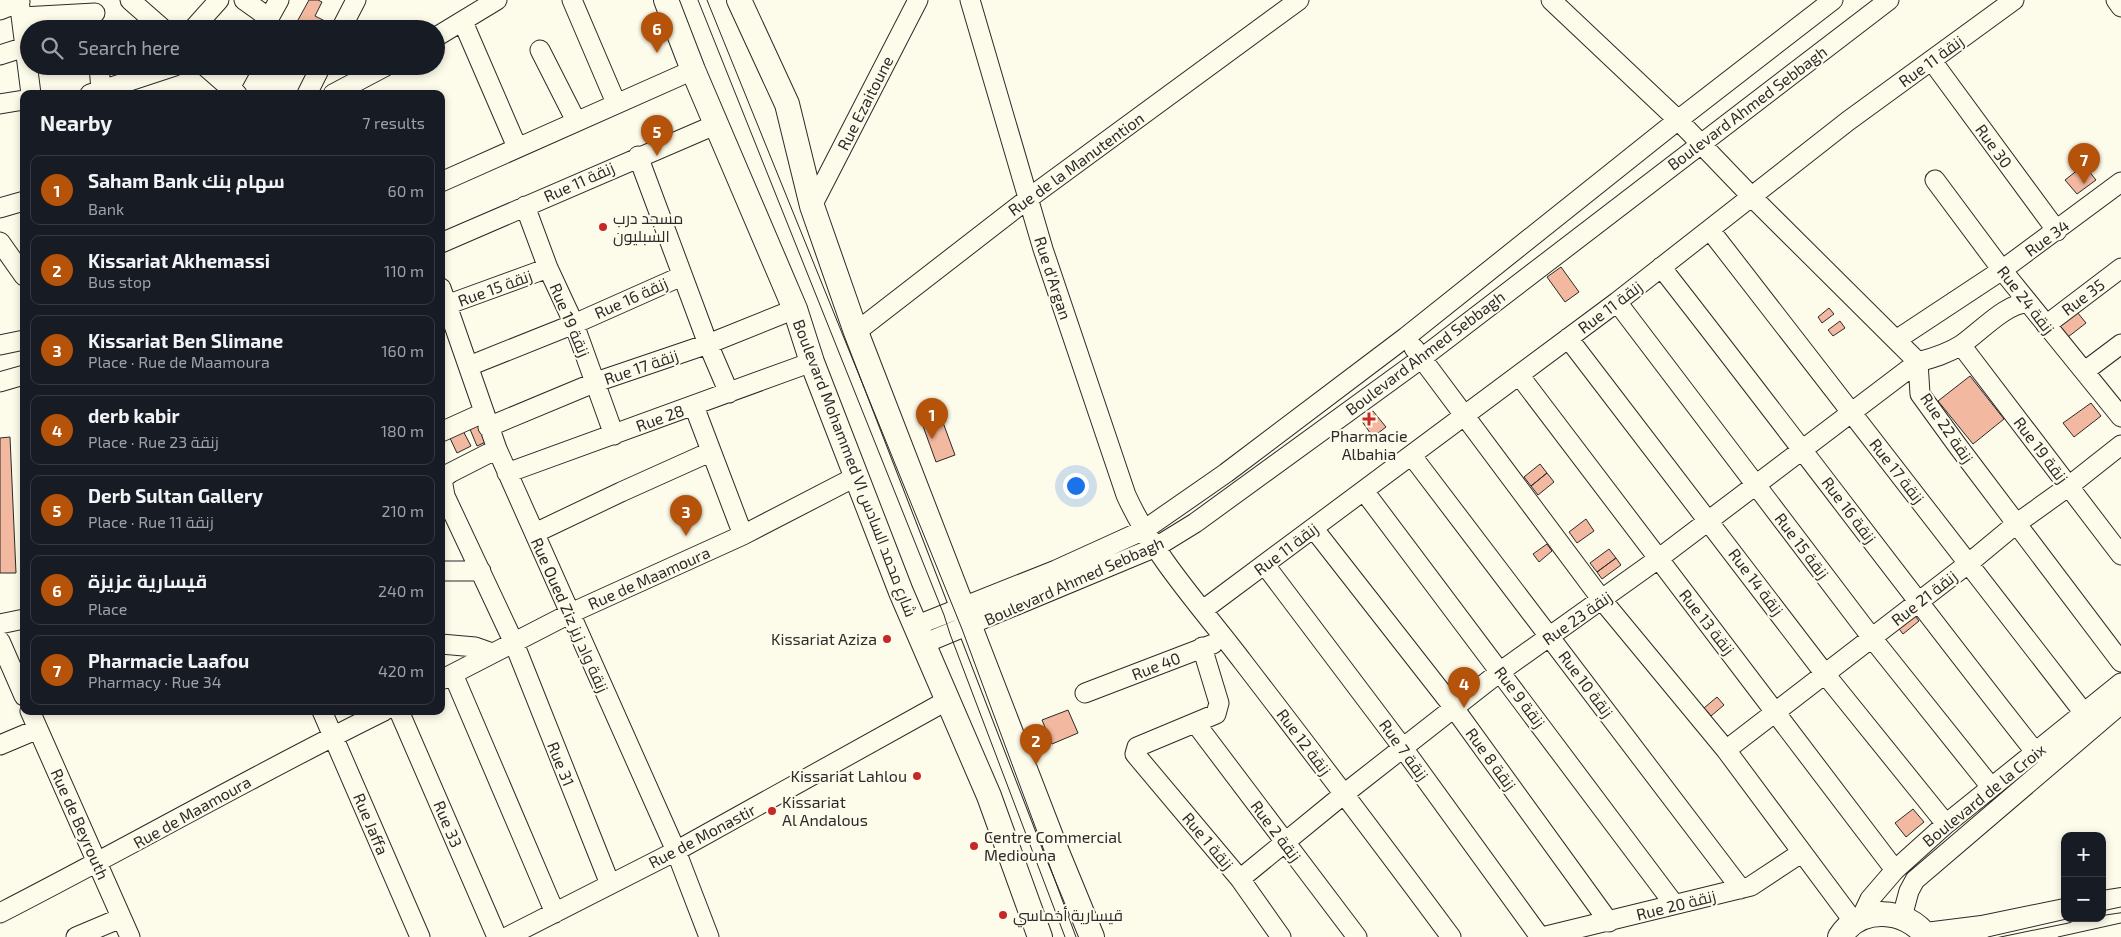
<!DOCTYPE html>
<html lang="en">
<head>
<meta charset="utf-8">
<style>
  :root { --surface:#171b24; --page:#242831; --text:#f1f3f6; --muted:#9ea1a6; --line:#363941; --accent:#b45309 }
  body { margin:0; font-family:"Exo 2",Cairo,sans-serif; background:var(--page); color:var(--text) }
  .controls { position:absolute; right:15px; bottom:15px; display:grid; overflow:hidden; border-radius:10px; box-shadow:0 2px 8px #0003 }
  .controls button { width:45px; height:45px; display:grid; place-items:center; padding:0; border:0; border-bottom:1px solid var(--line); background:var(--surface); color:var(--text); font:25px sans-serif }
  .you { position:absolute; left:1075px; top:485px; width:18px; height:18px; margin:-12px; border:4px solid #fff; border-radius:50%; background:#1a73e8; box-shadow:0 0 0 8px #1a73e833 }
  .badge { display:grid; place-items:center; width:32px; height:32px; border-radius:50%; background:var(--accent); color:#fff; font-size:16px; font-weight:700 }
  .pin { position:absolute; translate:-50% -41px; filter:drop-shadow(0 1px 2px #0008) }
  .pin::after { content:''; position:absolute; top:26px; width:18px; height:15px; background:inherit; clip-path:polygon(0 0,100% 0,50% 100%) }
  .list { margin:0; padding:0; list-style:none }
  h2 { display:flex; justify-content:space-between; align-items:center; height:65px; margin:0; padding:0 20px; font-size:21px }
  h2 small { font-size:16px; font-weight:400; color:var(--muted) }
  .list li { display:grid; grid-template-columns:32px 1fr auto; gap:15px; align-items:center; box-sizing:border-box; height:70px; margin:0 10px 10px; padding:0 10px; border:1px solid var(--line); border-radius:10px }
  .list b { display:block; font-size:19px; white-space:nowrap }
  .list p { margin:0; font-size:16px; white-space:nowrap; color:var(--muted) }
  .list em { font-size:16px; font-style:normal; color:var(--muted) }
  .icon { flex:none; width:28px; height:28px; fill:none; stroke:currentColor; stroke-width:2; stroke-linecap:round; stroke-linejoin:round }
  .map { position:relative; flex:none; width:2121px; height:937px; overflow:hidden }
  .search { position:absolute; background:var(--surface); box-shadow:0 2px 8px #0003; left:20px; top:20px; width:425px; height:55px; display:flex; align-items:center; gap:12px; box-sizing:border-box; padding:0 18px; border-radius:28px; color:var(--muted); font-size:19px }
  .panel { position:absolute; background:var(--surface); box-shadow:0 2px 8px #0003; left:20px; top:90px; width:425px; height:625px; border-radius:10px }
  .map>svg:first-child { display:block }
  .building { fill:#f2b8a0; stroke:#2b2b2b }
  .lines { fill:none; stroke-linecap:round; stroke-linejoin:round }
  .minor-casing { stroke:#2b2b2b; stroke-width:21 }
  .major-casing { stroke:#2b2b2b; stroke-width:26 }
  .minor { stroke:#fdfbea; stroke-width:19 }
  .major { stroke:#fdfbea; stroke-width:24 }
  .tram { stroke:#2b2b2b; stroke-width:1 }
  .poi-dot { fill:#c62828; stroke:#fdfbea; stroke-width:2 }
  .labels { text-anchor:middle; stroke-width:4; stroke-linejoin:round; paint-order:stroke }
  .street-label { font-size:16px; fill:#2b2b2b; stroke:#fdfbea }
  .poi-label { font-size:16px; fill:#2b2b2b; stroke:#fdfbea; text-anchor:start }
</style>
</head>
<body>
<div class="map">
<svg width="2121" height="937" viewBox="0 0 2121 937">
  <rect width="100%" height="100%" fill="#fdfbea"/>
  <path class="building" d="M309 0H318L322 2 315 16 325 21 321 29H293Z
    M2084 165 2096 180 2077 194 2065 180Z
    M1561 267 1579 292 1565 302 1547 277Z
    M2073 307 2086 323 2068 337 2055 321Z
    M1829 308 1834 314 1822 323 1818 317Z
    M1840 321 1845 328 1833 336 1828 330Z
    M1970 376 2004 419 1973 444 1938 401Z
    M2091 403 2101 416 2074 437 2063 423Z
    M938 409 955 455 936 462 919 415Z
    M1373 411 1386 427 1373 437 1361 420Z
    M480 417 490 440 477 446 467 422Z
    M461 427 471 446 457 453 448 434Z
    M10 437 16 573H0V438Z
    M1540 464 1547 473 1531 486 1524 477Z
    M1547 473 1554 482 1538 495 1531 486Z
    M1586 519 1594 531 1577 543 1569 532Z
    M1547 544 1552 551 1539 562 1533 554Z
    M1609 549 1616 558 1597 572 1590 563Z
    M1616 558 1621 565 1602 579 1597 572Z
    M1912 612 1919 621 1903 634 1896 625Z
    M1717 697 1724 705 1711 716 1704 708Z
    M1068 710 1078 733 1052 744 1042 720Z
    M1913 809 1924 822 1906 837 1895 823Z"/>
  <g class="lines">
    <defs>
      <path id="minor" d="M19 0 31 94
        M130 0 163 29
        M244 0 269 18
        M572 0 616 103
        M970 0 1043 249 1126 495C1154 557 1203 609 1243 662 1313 753 1383 845 1451 937
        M1551 0 1678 120 1752 197 1918 362 1920 394 1957 445 2121 662
        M2116 0 2121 7
        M0 10 20 2
        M22 17 95 13
        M463 22 517 147
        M193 29 219 0
        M263 29 279 0
        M341 29 356 0
        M436 37 497 0
        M540 50 576 121
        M0 55 25 47
        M1932 61 2057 231
        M99 66 101 90
        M205 66 237 94
        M230 88 242 66
        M90 94 175 66
        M307 94 321 66
        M333 94 386 66
        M0 104 24 100
        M638 156 708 344 729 393
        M1935 180 2002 270 2121 417
        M441 182 693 70
        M525 206 548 268 574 324 614 435
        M812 206 918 0
        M0 208 24 201
        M1710 230 2084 713
        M0 242 24 276
        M441 243 717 124
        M1661 267C1787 428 1909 592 2036 753
        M441 288 497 449 676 851 709 937
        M1617 302 1872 638 1991 787
        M441 307 548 268
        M2046 325 2121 268
        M856 332 1029 198 1299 0
        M1568 338 1825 674 1946 824
        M1896 340 2002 270 2121 182
        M0 345 24 340
        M1961 345 2121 555
        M1414 348 1602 600 1726 750 1854 922
        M469 366 574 324 682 276
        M2085 371 2121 344
        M1519 375 1895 870
        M0 382 24 375
        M694 406 743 535
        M488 427 596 382 708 344 795 309
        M441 432 483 413
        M497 449 450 473 442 479 445 496 514 643 610 884
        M1412 456 1741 889
        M507 473 812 362
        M1364 491 1674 904
        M1314 529 1454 708 1609 922
        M535 533 621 492 710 452
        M1265 565 1403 748 1540 937
        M441 571H481
        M1203 610 1617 302 1848 121 2014 0
        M0 624 24 619
        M915 626 1056 570 1144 530 1226 473 1406 337 1678 120 1833 0
        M0 641 24 696
        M441 644 475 647 492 653
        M923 644 1156 547 1195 523 1422 358 1889 0
        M1202 647 1219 703 1216 714 1137 747 1135 754 1240 879 1281 937
        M453 674 555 913
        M441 680 571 613 743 535 857 476
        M1085 693 1213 644
        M30 711 130 937
        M322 711 420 937
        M399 711 497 937
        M1196 724 1357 937
        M0 745 38 729
        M1726 750 1969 563 2016 524 2069 486 2121 445
        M1240 879 1344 794 1501 671 1658 559 1918 362C1933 358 1947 354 1961 345 1979 333 2007 302 2028 303
        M0 913C129 847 254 775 384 711
        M1902 917 1909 891 1915 880 2121 704
        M1861 918 1870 899 1895 870 1946 824 2121 683
        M76 937 121 918
        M507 937 676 851 946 701
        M1542 937 1751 886 1801 853"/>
      <path id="major" d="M666 0 693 70 795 309 812 362 901 592 989 796 1040 937
        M739 0 787 104 812 206 856 332 1057 852 1092 937
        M2102 903 2121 900
        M1926 935 1982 928 2065 911
        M1840 937C1860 905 1906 908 1927 937"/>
    </defs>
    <use href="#minor" class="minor-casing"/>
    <use href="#major" class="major-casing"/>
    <use href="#minor" class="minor"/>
    <use href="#major" class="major"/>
    <path class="tram" d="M698 0 944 615 950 634 1065 937
      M707 0 962 629 1076 937
      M2102 911 2121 907
      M1988 937 2071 918
      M2058 937 2121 923"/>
  </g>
  <g class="poi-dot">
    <circle cx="603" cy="227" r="5"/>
    <path d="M1366.5 411.5h5v5h5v5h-5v5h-5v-5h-5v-5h5z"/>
    <circle cx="887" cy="639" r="5"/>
    <circle cx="917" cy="776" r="5"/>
    <circle cx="772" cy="811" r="5"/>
    <circle cx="974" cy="846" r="5"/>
    <circle cx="1003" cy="915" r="5"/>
  </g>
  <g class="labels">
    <g class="street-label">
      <text transform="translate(1931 61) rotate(-36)" y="6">Rue 11 زنقة</text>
      <text transform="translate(865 103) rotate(-63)" y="6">Rue Ezaitoune</text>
      <text transform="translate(1747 108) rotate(-37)" y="6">Boulevard Ahmed Sebbagh</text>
      <text transform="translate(1994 146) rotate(54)" y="6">Rue 30</text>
      <text transform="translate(1076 164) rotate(-36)" y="6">Rue de la Manutention</text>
      <text transform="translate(579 182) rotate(-24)" y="6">Rue 11 زنقة</text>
      <text transform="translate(2047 238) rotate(-36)" y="6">Rue 34</text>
      <text transform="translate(1053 278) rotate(72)" y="6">Rue d'Argan</text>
      <text transform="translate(495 288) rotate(-20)" y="6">Rue 15 زنقة</text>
      <text transform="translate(2083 297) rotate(-37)" y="6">Rue 35</text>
      <text transform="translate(631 298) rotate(-24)" y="6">Rue 16 زنقة</text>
      <text transform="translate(2026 300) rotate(52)" y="6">Rue 24 زنقة</text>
      <text transform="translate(1610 307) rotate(-37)" y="6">Rue 11 زنقة</text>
      <text transform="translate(570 320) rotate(67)" y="6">Rue 19 زنقة</text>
      <text transform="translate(1425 353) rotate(-37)" y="6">Boulevard Ahmed Sebbagh</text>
      <text transform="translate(641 367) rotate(-19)" y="6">Rue 17 زنقة</text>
      <text transform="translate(660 418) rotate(-20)" y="6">Rue 28</text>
      <text transform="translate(1947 428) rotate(56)" y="6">Rue 22 زنقة</text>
      <text transform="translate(2041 450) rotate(53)" y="6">Rue 19 زنقة</text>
      <text transform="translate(855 468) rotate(69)" y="6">Boulevard Mohammed VI شارع محمد السادس</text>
      <text transform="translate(1897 471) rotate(52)" y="6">Rue 17 زنقة</text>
      <text transform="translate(1849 510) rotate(53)" y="6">Rue 16 زنقة</text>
      <text transform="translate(1802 546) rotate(53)" y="6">Rue 15 زنقة</text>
      <text transform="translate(1286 549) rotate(-37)" y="6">Rue 11 زنقة</text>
      <text transform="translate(649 578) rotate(-24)" y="6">Rue de Maamoura</text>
      <text transform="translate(1074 581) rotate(-24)" y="6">Boulevard Ahmed Sebbagh</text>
      <text transform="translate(1756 582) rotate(53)" y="6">Rue 14 زنقة</text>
      <text transform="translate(1924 598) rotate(-38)" y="6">Rue 21 زنقة</text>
      <text transform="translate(570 615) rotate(66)" y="6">Rue Oued Ziz زنقة واد زيز</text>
      <text transform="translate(1577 618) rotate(-35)" y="6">Rue 23 زنقة</text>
      <text transform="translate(1707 622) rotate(52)" y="6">Rue 13 زنقة</text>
      <text transform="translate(1156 666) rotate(-21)" y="6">Rue 40</text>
      <text transform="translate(1586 684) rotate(53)" y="6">Rue 10 زنقة</text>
      <text transform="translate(1520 697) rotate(53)" y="6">Rue 9 زنقة</text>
      <text transform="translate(1304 742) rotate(53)" y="6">Rue 12 زنقة</text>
      <text transform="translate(1404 750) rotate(54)" y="6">Rue 7 زنقة</text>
      <text transform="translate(1491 759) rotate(54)" y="6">Rue 8 زنقة</text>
      <text transform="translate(561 764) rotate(68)" y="6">Rue 31</text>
      <text transform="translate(1984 795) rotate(-39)" y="6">Boulevard de la Croix</text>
      <text transform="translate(192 812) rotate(-29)" y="6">Rue de Maamoura</text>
      <text transform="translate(80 824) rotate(66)" y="6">Rue de Beyrouth</text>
      <text transform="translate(371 824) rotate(67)" y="6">Rue Jaffa</text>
      <text transform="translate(448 824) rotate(67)" y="6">Rue 33</text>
      <text transform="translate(1276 831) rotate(53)" y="6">Rue 2 زنقة</text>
      <text transform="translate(702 836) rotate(-28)" y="6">Rue de Monastir</text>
      <text transform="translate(1208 841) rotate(50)" y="6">Rue 1 زنقة</text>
      <text transform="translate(1676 905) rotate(-14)" y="6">Rue 20 زنقة</text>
    </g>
    <g class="poi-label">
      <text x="613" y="224">مسجد درب<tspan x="613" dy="18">السبليون</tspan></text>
      <text x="1369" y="442" text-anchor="middle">Pharmacie<tspan x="1369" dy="18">Albahia</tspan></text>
      <text x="877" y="645" text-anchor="end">Kissariat Aziza</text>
      <text x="907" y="782" text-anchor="end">Kissariat Lahlou</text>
      <text x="782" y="808">Kissariat<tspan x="782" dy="18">Al Andalous</tspan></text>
      <text x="984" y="843">Centre Commercial<tspan x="984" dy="18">Mediouna</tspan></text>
      <text x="1013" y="921">قيسارية أخماسي</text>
    </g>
  </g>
</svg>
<div class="controls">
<button>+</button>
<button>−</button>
</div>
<div class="you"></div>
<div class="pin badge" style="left:932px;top:439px">1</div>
<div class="pin badge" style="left:1036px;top:765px">2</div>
<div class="pin badge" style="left:686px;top:536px">3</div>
<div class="pin badge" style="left:1464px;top:708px">4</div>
<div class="pin badge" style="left:657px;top:156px">5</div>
<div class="pin badge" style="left:657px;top:53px">6</div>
<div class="pin badge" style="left:2084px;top:184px">7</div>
<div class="search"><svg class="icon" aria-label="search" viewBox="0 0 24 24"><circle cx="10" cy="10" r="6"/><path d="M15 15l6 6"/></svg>Search here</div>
<section class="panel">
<h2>Nearby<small>7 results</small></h2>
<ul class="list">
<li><span class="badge">1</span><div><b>Saham Bank سهام بنك</b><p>Bank</p></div><em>60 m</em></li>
<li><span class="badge">2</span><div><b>Kissariat Akhemassi</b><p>Bus stop</p></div><em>110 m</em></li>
<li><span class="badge">3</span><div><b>Kissariat Ben Slimane</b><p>Place · Rue de Maamoura</p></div><em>160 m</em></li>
<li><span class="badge">4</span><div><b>derb kabir</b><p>Place · Rue 23 زنقة</p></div><em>180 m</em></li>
<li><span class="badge">5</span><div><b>Derb Sultan Gallery</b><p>Place · Rue 11 زنقة</p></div><em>210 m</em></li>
<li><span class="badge">6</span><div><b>قيسارية عزيزة</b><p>Place</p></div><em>240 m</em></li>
<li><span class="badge">7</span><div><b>Pharmacie Laafou</b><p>Pharmacy · Rue 34</p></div><em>420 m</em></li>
</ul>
</section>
</div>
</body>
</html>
